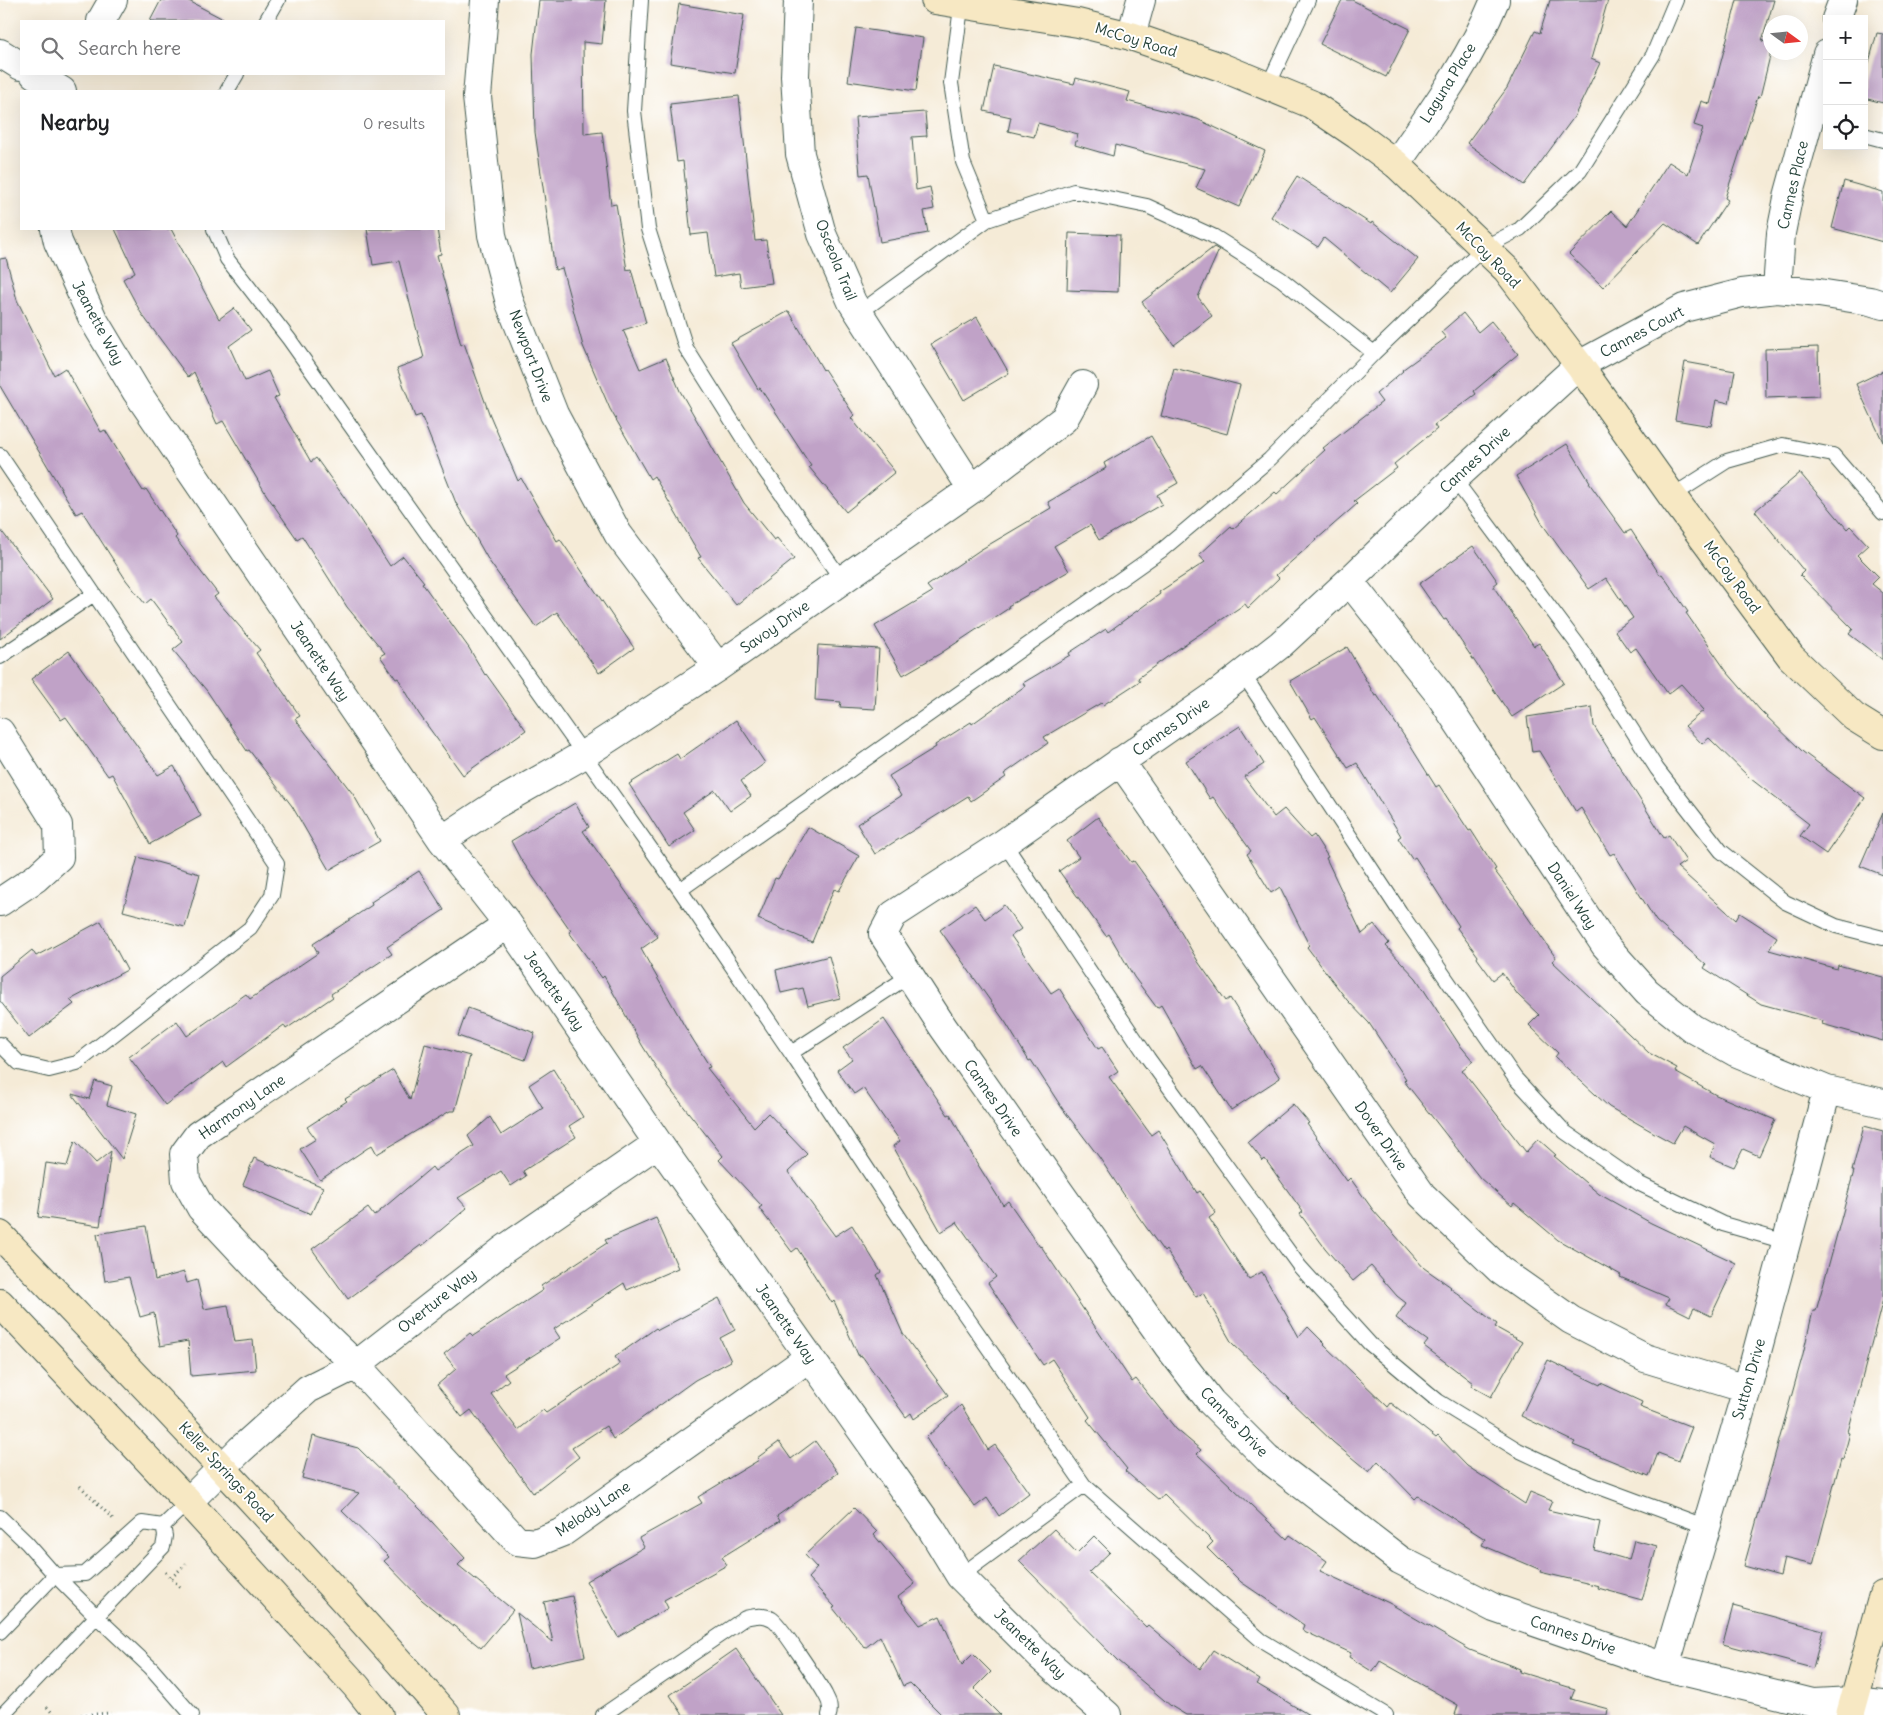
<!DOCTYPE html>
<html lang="en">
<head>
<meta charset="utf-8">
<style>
  :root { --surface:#fff; --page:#f2f2f2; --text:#202124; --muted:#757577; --line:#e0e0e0 }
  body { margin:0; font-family:Delius,sans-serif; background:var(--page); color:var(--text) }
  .controls { position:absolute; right:15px; top:15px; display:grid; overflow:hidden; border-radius:0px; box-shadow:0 5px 20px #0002 }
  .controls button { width:45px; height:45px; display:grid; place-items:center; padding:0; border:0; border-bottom:1px solid var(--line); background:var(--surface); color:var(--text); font:25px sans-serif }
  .compass { position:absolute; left:1763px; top:15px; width:45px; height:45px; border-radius:50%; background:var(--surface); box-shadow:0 5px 20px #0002; rotate:105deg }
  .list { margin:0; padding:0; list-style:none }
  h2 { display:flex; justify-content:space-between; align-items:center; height:65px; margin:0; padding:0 20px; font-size:21px }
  h2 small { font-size:16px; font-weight:400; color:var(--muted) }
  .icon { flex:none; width:28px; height:28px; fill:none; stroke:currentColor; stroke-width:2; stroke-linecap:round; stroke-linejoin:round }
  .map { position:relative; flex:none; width:1883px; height:1715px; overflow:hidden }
  .search { position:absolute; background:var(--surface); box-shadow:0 5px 20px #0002; left:20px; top:20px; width:425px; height:55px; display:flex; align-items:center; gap:12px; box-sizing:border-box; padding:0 18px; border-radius:0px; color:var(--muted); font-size:19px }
  .panel { position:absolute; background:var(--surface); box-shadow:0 5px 20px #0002; left:20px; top:90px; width:425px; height:140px; border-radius:0px }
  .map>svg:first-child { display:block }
  .building { fill:#c0a2c7 }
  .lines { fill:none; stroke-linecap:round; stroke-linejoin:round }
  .lane-casing { stroke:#3f574c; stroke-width:16 }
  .street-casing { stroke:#3f574c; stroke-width:30 }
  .secondary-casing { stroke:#3f574c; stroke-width:30 }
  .path { stroke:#3f574c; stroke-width:3; stroke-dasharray:1 4; stroke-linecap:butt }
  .lane { stroke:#fff; stroke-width:14 }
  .street { stroke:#fff; stroke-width:28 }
  .secondary { stroke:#f7e8c3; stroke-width:28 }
  .labels { text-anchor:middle; stroke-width:4; stroke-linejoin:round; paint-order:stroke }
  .street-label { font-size:15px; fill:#1f3d34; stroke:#fff }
</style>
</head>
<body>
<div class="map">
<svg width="1883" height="1715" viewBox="0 0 1883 1715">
  <rect width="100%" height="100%" fill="#fff"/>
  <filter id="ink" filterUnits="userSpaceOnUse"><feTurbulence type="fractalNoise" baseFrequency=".02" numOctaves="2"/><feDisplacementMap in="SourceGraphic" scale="10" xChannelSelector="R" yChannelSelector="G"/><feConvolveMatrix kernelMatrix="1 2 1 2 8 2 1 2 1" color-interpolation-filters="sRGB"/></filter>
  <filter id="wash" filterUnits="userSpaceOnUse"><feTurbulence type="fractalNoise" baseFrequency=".0096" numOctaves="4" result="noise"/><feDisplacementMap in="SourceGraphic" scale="20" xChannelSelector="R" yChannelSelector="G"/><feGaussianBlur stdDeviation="1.12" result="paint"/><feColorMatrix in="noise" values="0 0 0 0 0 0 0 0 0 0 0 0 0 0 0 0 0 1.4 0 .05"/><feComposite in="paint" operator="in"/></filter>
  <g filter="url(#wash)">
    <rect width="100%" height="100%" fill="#f5ebd7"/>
    <g id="blocks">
      <path class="building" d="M161 0H187L227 21H150Z
        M539 0H606L602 44 583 42 584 134 602 132 611 205 616 204 627 270 631 269 646 323 623 330 640 369 666 358 680 391 744 503 774 540 777 538 794 559 736 605 698 558 701 557 654 476 650 479 610 409 583 346 562 268 555 270 535 132 533 54Z
        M1342 0H1352L1410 29 1386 77 1320 44Z
        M1550 0H1608L1591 59 1600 63 1574 117 1524 185 1467 143 1507 88 1535 31 1540 33Z
        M1737 0H1774L1762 41 1770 43V56L1760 97 1758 96 1725 198 1728 200 1698 245 1665 223 1603 287 1569 254 1611 211 1627 226 1669 162 1688 174 1703 128 1694 125 1701 101 1710 104Z
        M679 4 744 15 735 73 670 63Z
        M856 28 923 38 916 91 848 81Z
        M1877 33 1883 34V103L1864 98V80Z
        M994 66 1074 84 1076 78 1130 92 1127 101 1197 119 1265 151 1239 207 1196 188 1205 169 1115 145 1113 156 1075 145 1078 134 1038 123 1034 137 1008 131 1011 117 984 111Z
        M739 96 755 241 766 240 772 283 741 287 739 273 714 277 708 233 691 235 683 161 677 162 670 104Z
        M925 112 927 136 912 137 916 190 930 187 934 209 924 211 928 233 880 242 868 174 860 175 855 117Z
        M1297 176 1371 224 1372 222 1418 259 1390 293 1324 238 1318 247 1271 217Z
        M1844 181 1883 192V242L1832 228Z
        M115 229H171L219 319 234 308 251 330 229 346 245 381 268 371 279 396 274 398 311 462 316 458 357 515 390 566 403 556 424 582 422 583 469 648 485 675 486 674 526 730 463 775 419 714 398 678 396 679 380 656 385 653 347 607 302 536 297 539 266 494 223 421 217 424 194 372 188 377 141 313 123 279 135 272Z
        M367 229H437L441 254 437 255 461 345 464 343 489 413 518 481 521 478 557 541 560 539 634 648 599 673 557 612 536 627 489 561 456 503 421 415 415 417 397 368 424 358 399 261 373 265Z
        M1069 233 1120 235 1118 292 1067 290Z
        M1214 247 1219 250 1198 297 1212 316 1174 345 1142 302Z
        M6 258 17 300 54 375 65 368 101 432 105 430 143 491 146 489 177 536 175 538 218 594 214 597 260 650 256 653 300 716 295 719 353 794 380 841 329 870 292 806 249 750 247 751 207 691 173 650 183 642 151 599 145 604 126 580 82 511 76 514 0 386V259Z
        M789 311 823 370 824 369 854 415 851 418 895 472 846 512 809 467 811 466 760 388 758 389 731 343Z
        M1463 313 1478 332 1491 321 1518 354 1474 391 1476 394 1434 425 1437 429 1394 464 1397 468 1354 501 1357 504 1276 575 1279 578 1248 608 1245 604 1188 642 1138 678 1140 681 1103 705 1101 703 1044 737 1048 743 1004 774 1006 777 971 801 968 796 875 854 857 824 901 796 889 776 936 747 935 745 971 722 972 724 1025 686 1023 683 1070 655 1069 653 1106 629 1108 632 1160 594 1159 592 1205 562 1199 555 1231 526 1233 529 1275 492 1277 494 1325 450 1323 448 1382 402 1376 394 1403 371 1402 370 1446 338 1441 332Z
        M977 317 1009 373 964 400 931 344Z
        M1818 347 1819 396 1766 398 1765 349Z
        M1685 362 1735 371 1729 403 1716 400 1711 426 1675 420Z
        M1174 368 1240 385 1227 434 1161 416Z
        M1883 371V442L1856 384Z
        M1151 436 1178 483 1157 495 1162 504 1099 540 1090 525 1054 546 1069 571 1008 606 1009 608 941 653 903 675 875 626 932 592 927 586 980 550 1051 508 1048 502 1106 468 1104 463Z
        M1567 444 1590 482 1589 483 1625 533 1631 530 1660 575 1662 574 1688 612 1686 613 1727 672 1760 710 1803 752 1865 798 1826 854 1800 836 1809 824 1751 779 1709 738 1702 744 1685 726 1704 710 1681 684 1668 694 1636 648 1630 652 1615 631 1633 618 1606 578 1589 589 1543 525 1516 476Z
        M1800 473 1847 529 1850 526 1868 545 1857 555 1879 577 1872 584 1883 593V660L1849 634 1853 629 1800 575 1804 571 1755 511Z
        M0 529 53 599 0 639Z
        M1473 546 1498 582 1493 586 1534 646 1539 643 1564 683 1512 717 1446 619 1444 620 1419 584Z
        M818 645 879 649 875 709 840 707 841 702 815 700Z
        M1347 647 1375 696 1377 695 1408 742 1436 787 1439 785 1469 831 1471 830 1496 869 1494 870 1525 911 1524 912 1556 958 1552 961 1649 1053 1677 1068 1675 1072 1716 1095 1775 1120 1759 1156 1743 1149 1734 1167 1710 1157 1715 1144 1683 1126 1673 1143 1651 1131 1609 1107 1555 1057 1558 1053 1529 1025 1539 1015 1518 995 1502 973 1493 980 1477 958 1478 956 1457 928 1459 926 1415 857 1412 859 1398 838 1401 836 1357 763 1348 768 1315 717 1312 719 1290 681Z
        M69 651 158 775 174 766 201 816 150 844 112 774 108 776 66 717 61 720 31 679Z
        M1592 707 1594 726 1664 838 1669 835 1686 861 1677 867 1736 920 1740 913 1777 937 1769 950 1837 969 1838 965 1883 977V1041L1822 1024 1823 1021 1761 1004 1704 968 1706 965 1656 921 1614 853 1610 855 1581 808 1576 812 1539 751 1532 752 1527 717Z
        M736 720 765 763 741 781 751 796 730 811 715 790 683 812 695 830 669 847 629 784 677 754 680 759Z
        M1240 726 1264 764 1244 777 1274 817 1284 809 1310 838 1314 835 1328 857 1326 858 1362 934 1374 924 1389 943 1386 946 1416 978 1459 1044 1473 1061 1462 1070 1526 1152 1538 1139 1556 1155 1554 1156 1599 1194 1651 1223 1736 1263 1711 1316 1694 1308 1690 1316 1666 1304 1669 1298 1620 1277 1621 1275 1558 1240 1514 1203 1512 1206 1480 1178 1404 1081 1406 1079 1369 1023 1347 1000 1307 947 1309 945 1280 887 1271 893 1247 854 1251 851 1213 797 1210 799 1186 761Z
        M575 803 589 827 583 831 658 937 641 949 685 1027 710 1067 707 1068 754 1127 768 1113 807 1154 788 1172 835 1236 852 1225 881 1272 877 1275 903 1334 948 1395 914 1419 911 1413 906 1417 862 1356 859 1357 834 1301 832 1303 797 1248 792 1252 759 1208 762 1206 719 1160 723 1156 669 1088 642 1045 604 976 602 978 569 932 571 931 520 858 511 841Z
        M1883 813V875L1860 866Z
        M1098 817 1131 862 1134 861 1160 897 1199 963 1226 1001 1230 998 1280 1078 1231 1110 1202 1066 1197 1069 1161 1005 1157 1008 1134 977 1109 934 1106 936 1059 871 1079 857 1067 841Z
        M808 827 859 856 839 891 834 889 812 942 758 919 775 878 778 879Z
        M138 857 200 874 185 927 123 911Z
        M419 871 444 910 387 947 392 954 331 994 333 997 286 1029 284 1025 226 1067 223 1062 165 1105 129 1057 177 1021 187 1036 246 994 250 999 318 953 313 944 372 905 371 902Z
        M975 905 985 919 1004 905 1021 929 1011 936 1051 993 1059 988 1098 1049 1102 1047 1118 1071 1109 1077 1151 1135 1158 1130 1197 1193 1200 1191 1216 1213 1209 1218 1249 1279 1262 1272 1299 1337 1308 1327 1325 1344 1324 1345 1388 1407 1391 1403 1436 1438 1438 1436 1467 1466 1525 1504 1530 1492 1552 1501 1548 1510 1600 1522 1594 1550 1629 1560 1634 1540 1657 1546 1642 1600 1598 1588 1599 1586 1540 1572 1541 1570 1482 1545 1485 1539 1418 1496 1415 1499 1378 1461 1369 1472 1333 1442 1288 1399 1289 1398 1232 1343 1203 1293 1196 1297 1166 1250 1164 1252 1138 1216 1099 1157 1062 1108 1031 1060 1029 1061 1006 1023 940 930Z
        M101 921 127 970 70 1000 74 1004 29 1038 0 1001V976L32 950 36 956Z
        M829 956 840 998 808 1006 803 988 781 993 776 970Z
        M468 1008 535 1033 525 1060 458 1036Z
        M884 1019 948 1115 950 1114 975 1160 1003 1205 1008 1201 1040 1247 1041 1246 1132 1382 1136 1379 1176 1429 1201 1450 1197 1454 1287 1539 1290 1535 1327 1561 1320 1571 1389 1603 1470 1650 1520 1669 1519 1672 1575 1689 1571 1699 1608 1709 1607 1715H1455L1458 1705 1380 1661 1373 1672 1349 1657 1351 1653 1302 1630 1304 1625 1241 1582 1207 1548 1213 1542 1164 1494 1159 1500 1125 1471 1127 1469 1087 1420 1090 1417 1052 1359 1043 1365 1017 1327 988 1283 996 1277 957 1222 941 1232 893 1146 900 1141 863 1088 854 1094 837 1070 852 1059 843 1048Z
        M425 1044 470 1056 455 1111H450L377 1154 372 1145 320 1180 300 1149 316 1139 307 1127 347 1101 345 1099 393 1070 410 1100Z
        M553 1069 583 1117 569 1126 576 1137 523 1171 526 1176 511 1186 501 1171 458 1198 467 1208 422 1246 421 1245 348 1299 312 1249 368 1208 374 1216 432 1167 435 1171 474 1146 468 1136 490 1117 501 1135 543 1108 529 1085Z
        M95 1081 112 1086 107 1105 136 1114 122 1159 72 1094 89 1099Z
        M1293 1104 1309 1123 1307 1124 1347 1181 1350 1178 1373 1210 1424 1268 1451 1287 1450 1288 1497 1324 1495 1327 1522 1342 1491 1397 1471 1386 1473 1383 1424 1346 1428 1341 1396 1318 1406 1303 1397 1296 1371 1266 1353 1281 1325 1248 1300 1214 1303 1212 1265 1159 1263 1161 1248 1142Z
        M1864 1126 1883 1131V1299L1848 1432 1850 1433 1843 1459 1841 1458 1813 1565 1784 1558 1780 1576 1744 1566 1802 1358 1813 1311H1816L1830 1260 1854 1171H1852Z
        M75 1141 96 1163 111 1151 100 1226 38 1217 46 1163 67 1166Z
        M254 1158 323 1187 311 1214 243 1185Z
        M656 1218 678 1268 627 1290 624 1283 554 1329 560 1338 504 1374 509 1380 491 1394 518 1430 543 1410 546 1413 620 1364 615 1357 656 1328 658 1330 719 1298 735 1330 720 1338 731 1361 695 1380 613 1439 606 1426 572 1448 579 1457 533 1493 471 1410 462 1417 437 1385 456 1369 444 1354 470 1333 473 1336 543 1290 541 1286 607 1243 605 1240Z
        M146 1226 155 1280 184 1272 187 1283 197 1280 204 1309 228 1305 235 1342 253 1340 256 1370 191 1376 188 1341 160 1346 154 1313 140 1317 129 1277 105 1281 97 1234Z
        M1548 1360 1600 1385 1601 1383 1642 1402 1640 1407 1692 1427 1679 1461 1658 1453 1649 1476 1573 1445 1575 1442 1521 1416Z
        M961 1405 988 1450 995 1445 1029 1493 999 1516 987 1498 975 1507 946 1467 945 1468 926 1438Z
        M313 1436 358 1448 422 1511 465 1558 458 1565 513 1610 481 1648 422 1600 384 1561 389 1557 342 1511 359 1493 302 1478Z
        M815 1441 838 1473 777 1516 780 1521 722 1557 727 1565 664 1600 668 1608 618 1637 586 1581 644 1547 639 1538 702 1503 698 1497 759 1460 757 1458 779 1442 791 1459Z
        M854 1508 877 1532 874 1535 915 1584 898 1597 920 1625 940 1616 962 1665 973 1654 991 1672 974 1689 1000 1715H942L910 1683 903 1686 880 1636 865 1648 833 1608 835 1607 808 1578 817 1568 805 1555Z
        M1054 1529 1077 1553 1094 1536 1110 1552 1089 1572 1146 1627 1148 1625 1200 1669 1213 1650 1260 1680 1257 1684 1309 1715H1186L1171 1706 1118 1661 1019 1561Z
        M572 1596 585 1656 529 1668 517 1613 553 1642 544 1602Z
        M1733 1606 1823 1630 1813 1668 1723 1644Z
        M736 1649 781 1715H683L670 1695Z"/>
    </g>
  </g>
  <g filter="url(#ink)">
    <use href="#blocks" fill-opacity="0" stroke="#3f574c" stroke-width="1"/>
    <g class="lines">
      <defs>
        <path id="lane" d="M641 0 634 111 648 229 686 348 749 448 842 580
          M962 0 951 83 963 162 987 220
          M266 21 278 0
          M1268 86 1308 0
          M227 91 237 74
          M1864 135 1883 140
          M214 229 227 259 289 339 680 890 791 1053 909 976
          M859 313 987 220 1074 191 1147 206 1213 236 1281 279 1374 353
          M0 455 277 864 272 895 250 928 77 1063 49 1070 19 1063 0 1044
          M1454 479 1578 645 1657 769 1721 851 1785 902 1836 926 1883 938
          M1672 496 1727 461 1783 445 1833 455 1883 513
          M0 657 94 594
          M1243 674 1400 912 1515 1078 1565 1132 1640 1184 1723 1224 1786 1242
          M1004 843 1148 1058 1300 1267 1370 1344 1438 1401 1518 1450 1591 1484 1707 1527
          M680 890 1162 550 1270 459 1374 353 1483 248 1520 229 1580 171 1653 55 1676 0
          M791 1053 938 1276 1084 1485 1261 1640 1386 1715
          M0 1517 27 1543 55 1575 97 1617 151 1668 192 1715
          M163 1526 188 1502
          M960 1576 1084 1485
          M0 1632 55 1575 85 1574 142 1523 163 1526
          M2 1715 163 1547 165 1536 163 1526
          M603 1715 745 1618C755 1616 763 1614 772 1619 779 1622 821 1686 826 1696 829 1701 831 1709 829 1715"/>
        <path id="street" d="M485 0 477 97 492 235 510 303 554 414 618 534 718 667
          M798 0 795 76 800 154 822 234 852 302 972 489
          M1836 19 1843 0
          M101 21 113 0
          M1131 36 1141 0
          M0 53 21 66
          M34 74 62 91
          M1396 164C1432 112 1471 59 1495 0
          M55 229 58 242 93 319 136 391 442 840 508 924 658 1143 932 1530 960 1576 1041 1657 1107 1715
          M1777 289 1781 233 1789 193 1827 54
          M1883 305 1870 301 1819 293 1777 289 1742 293 1684 308 1579 365 1454 479 1349 581 1281 644 1213 697 1004 843 893 915 883 934 943 1027 1168 1346 1211 1402 1267 1458 1400 1560 1494 1608 1665 1667 1813 1703 1854 1701 1883 1704
          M1349 581 1439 694 1605 945 1647 992 1692 1028 1735 1052 1827 1090 1883 1103
          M0 732 58 825 59 857 36 878 0 902
          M1120 761 1422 1195 1500 1270 1571 1320 1645 1358 1747 1389
          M442 840 495 805 583 755 718 667 972 489 1064 419 1083 385
          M508 924 198 1135 184 1154 186 1181 201 1208 273 1285 356 1365 517 1541 535 1543 563 1532 810 1357
          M188 1502 240 1450 308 1389 356 1365 503 1250 658 1143
          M1665 1667 1747 1389 1827 1090"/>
        <path id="secondary" d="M935 0 1078 23 1131 36 1221 67 1311 104 1357 135 1396 164 1507 270 1579 365 1672 496 1791 657 1854 717 1883 735
          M0 1235C151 1392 302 1550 446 1715
          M0 1303 188 1502 356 1686 379 1715
          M1850 1715 1883 1595"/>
      </defs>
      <use href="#lane" class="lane-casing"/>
      <use href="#street" class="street-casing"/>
      <use href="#secondary" class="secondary-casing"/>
      <path class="path" d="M80 1486 115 1521
        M165 1572 182 1589
        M171 1578 189 1561
        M47 1707 54 1715
        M81 1715 111 1713"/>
      <use href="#lane" class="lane"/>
      <use href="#street" class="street"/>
      <use href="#secondary" class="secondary"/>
    </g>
  </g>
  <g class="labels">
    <g class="street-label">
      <text transform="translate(1136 40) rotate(17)" y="5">McCoy Road</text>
      <text transform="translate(1448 83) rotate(-58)" y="5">Laguna Place</text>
      <text transform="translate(1793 185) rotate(-77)" y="5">Cannes Place</text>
      <text transform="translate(1488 255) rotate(46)" y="5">McCoy Road</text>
      <text transform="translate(836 260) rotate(68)" y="5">Osceola Trail</text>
      <text transform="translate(98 323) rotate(62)" y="5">Jeanette Way</text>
      <text transform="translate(1642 332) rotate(-28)" y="5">Cannes Court</text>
      <text transform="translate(531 356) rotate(69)" y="5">Newport Drive</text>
      <text transform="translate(1475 460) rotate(-43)" y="5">Cannes Drive</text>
      <text transform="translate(1732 577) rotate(54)" y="5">McCoy Road</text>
      <text transform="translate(775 627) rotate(-35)" y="5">Savoy Drive</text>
      <text transform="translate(320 661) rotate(56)" y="5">Jeanette Way</text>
      <text transform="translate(1171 727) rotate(-35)" y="5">Cannes Drive</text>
      <text transform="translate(1572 896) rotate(57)" y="5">Daniel Way</text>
      <text transform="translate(554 991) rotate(55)" y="5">Jeanette Way</text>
      <text transform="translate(993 1098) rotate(55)" y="5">Cannes Drive</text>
      <text transform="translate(242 1107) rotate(-35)" y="5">Harmony Lane</text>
      <text transform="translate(1381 1136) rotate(55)" y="5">Dover Drive</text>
      <text transform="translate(437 1301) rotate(-38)" y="5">Overture Way</text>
      <text transform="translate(786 1324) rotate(55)" y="5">Jeanette Way</text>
      <text transform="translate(1749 1379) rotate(-74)" y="5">Sutton Drive</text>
      <text transform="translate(1234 1422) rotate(46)" y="5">Cannes Drive</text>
      <text transform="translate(226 1472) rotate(47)" y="5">Keller Springs Road</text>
      <text transform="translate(593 1509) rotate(-34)" y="5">Melody Lane</text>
      <text transform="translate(1573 1635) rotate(19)" y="5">Cannes Drive</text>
      <text transform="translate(1030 1644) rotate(44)" y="5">Jeanette Way</text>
    </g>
  </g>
</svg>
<div class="controls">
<button>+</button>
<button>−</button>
<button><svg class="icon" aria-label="locate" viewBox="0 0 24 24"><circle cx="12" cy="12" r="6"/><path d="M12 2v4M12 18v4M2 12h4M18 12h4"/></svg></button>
</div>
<svg class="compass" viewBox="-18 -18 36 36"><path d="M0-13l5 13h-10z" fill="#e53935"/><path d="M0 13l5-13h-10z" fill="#757577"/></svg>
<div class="search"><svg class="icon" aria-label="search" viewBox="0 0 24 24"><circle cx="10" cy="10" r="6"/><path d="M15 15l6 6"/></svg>Search here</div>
<section class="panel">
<h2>Nearby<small>0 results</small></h2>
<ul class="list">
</ul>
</section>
</div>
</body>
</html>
